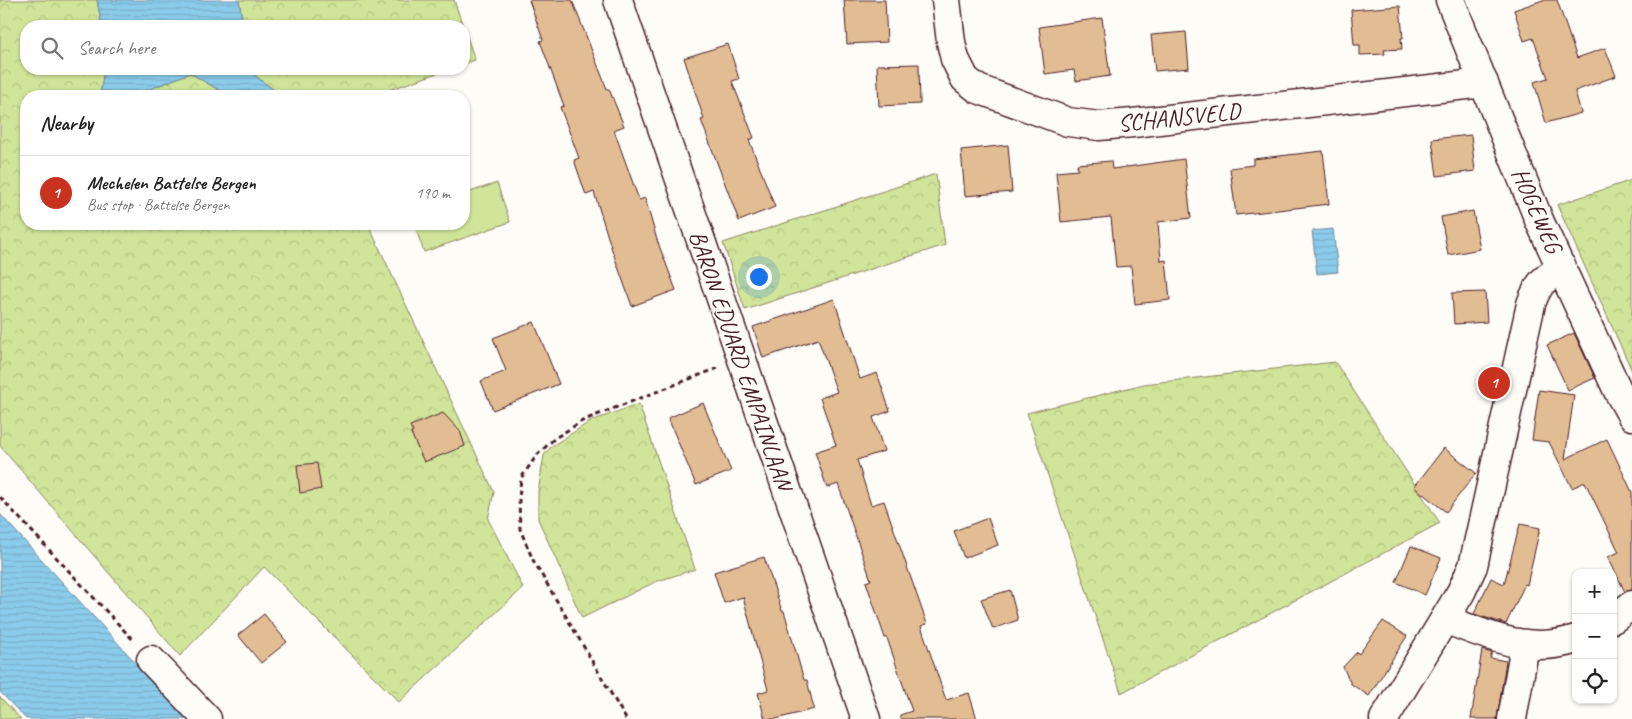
<!DOCTYPE html>
<html lang="en">
<head>
<meta charset="utf-8">
<style>
  :root { --surface:#fff; --page:#f2f2f2; --text:#222; --muted:#767676; --line:#e0e0e0; --accent:#c8321e }
  body { margin:0; font-family:Caveat,sans-serif; background:var(--page); color:var(--text) }
  .controls { position:absolute; right:15px; bottom:15px; display:grid; overflow:hidden; border-radius:10px; box-shadow:0 1px 4px #0004 }
  .controls button { width:45px; height:45px; display:grid; place-items:center; padding:0; border:0; border-bottom:1px solid var(--line); background:var(--surface); color:var(--text); font:25px sans-serif }
  .you { position:absolute; left:758px; top:276px; width:18px; height:18px; margin:-12px; border:4px solid #fff; border-radius:50%; background:#1a73e8; box-shadow:0 0 0 8px #1a73e833 }
  .badge { display:grid; place-items:center; width:32px; height:32px; border-radius:50%; background:var(--accent); color:#fff; font-size:16px; font-weight:700 }
  .pin { position:absolute; translate:-50% -50%; border:2px solid #fff; box-shadow:0 1px 5px #0006 }
  .list { margin:0; padding:0; list-style:none }
  h2 { display:flex; justify-content:space-between; align-items:center; height:65px; margin:0; padding:0 20px; font-size:21px }
  h2 small { font-size:16px; font-weight:400; color:var(--muted) }
  .list li { display:grid; grid-template-columns:32px 1fr auto; gap:15px; align-items:center; box-sizing:border-box; height:75px; padding:0 20px; border-top:1px solid var(--line) }
  .list b { display:block; font-size:19px; white-space:nowrap }
  .list p { margin:0; font-size:16px; white-space:nowrap; color:var(--muted) }
  .list em { font-size:16px; font-style:normal; color:var(--muted) }
  .icon { flex:none; width:28px; height:28px; fill:none; stroke:currentColor; stroke-width:2; stroke-linecap:round; stroke-linejoin:round }
  .map { position:relative; flex:none; width:1632px; height:719px; overflow:hidden }
  .search { position:absolute; background:var(--surface); box-shadow:0 1px 4px #0004; left:20px; top:20px; width:450px; height:55px; display:flex; align-items:center; gap:12px; box-sizing:border-box; padding:0 18px; border-radius:20px; color:var(--muted); font-size:19px }
  .panel { position:absolute; background:var(--surface); box-shadow:0 1px 4px #0004; left:20px; top:90px; width:450px; height:140px; border-radius:20px }
  .map>svg:first-child { display:block }
  .forest { fill:url(#forest-crowns); stroke:#8d8262 }
  .garden { fill:#d0e599; stroke:#8d8262 }
  .water { fill:url(#water-rules); stroke:#70879e }
  .building { fill:#e2bd93; stroke:#4a1f2b }
  .lines { fill:none; stroke-linecap:round; stroke-linejoin:round }
  .minor-casing { stroke:#4a1f2b; stroke-width:31 }
  .path { stroke:#4a1f2b; stroke-width:3; stroke-dasharray:5 4; stroke-linecap:butt }
  .minor { stroke:#fdfcf7; stroke-width:28 }
  .labels { text-anchor:middle; stroke-width:4; stroke-linejoin:round; paint-order:stroke }
  .street-label { font-size:24px; fill:#4a1f2b; stroke:#fdfcf7 }
</style>
</head>
<body>
<div class="map">
<svg width="1632" height="719" viewBox="0 0 1632 719">
  <defs>
    <pattern id="forest-crowns" width="20" height="18" patternUnits="userSpaceOnUse" patternTransform="scale(1.25)"><rect width="20" height="18" fill="#d0e599"/><path d="M2 6a3 3 0 1 1 6 0M12 15a3 3 0 1 1 6 0" fill="none" stroke="#b4c484"/></pattern>
    <pattern id="water-rules" width="6" height="5" patternUnits="userSpaceOnUse" patternTransform="scale(1.25)"><rect width="6" height="5" fill="#8acceb"/><path d="M0 2.5h6" fill="none" stroke="#79afca"/></pattern>
  </defs>
  <rect width="100%" height="100%" fill="#fdfcf7"/>
  <filter id="ink" filterUnits="userSpaceOnUse"><feTurbulence type="fractalNoise" baseFrequency=".02" numOctaves="2"/><feDisplacementMap in="SourceGraphic" scale="10" xChannelSelector="R" yChannelSelector="G"/><feConvolveMatrix kernelMatrix="1 2 1 2 8 2 1 2 1" color-interpolation-filters="sRGB"/></filter>
  <g filter="url(#ink)">
    <path class="forest" d="M0 0H97L102 26H26V69H104L100 96H26V224H368L494 492 488 519 523 588 399 702 264 567 180 656 0 446Z
      M239 0H454L463 26H243Z
      M464 28 475 60 464 64Z
      M250 69H449L372 96H282L250 72Z
      M190 73 229 96H144L145 91Z
      M936 174 945 245 745 310 723 243Z
      M1632 180V371L1557 205Z
      M1335 362 1440 523 1121 693 1027 413 1144 384Z
      M639 404 695 569 655 582 582 618 538 519V492L544 455 552 446 591 421Z
      M0 697 21 719H0Z"/>
    <path class="garden" d="M497 183 510 222 424 252 414 224H464V194Z"/>
    <path class="water" d="M97 0H239L243 26H102Z
      M104 69H250V72L282 96H229L190 73 145 91 144 96H100Z
      M1333 229 1338 272 1317 274 1312 231Z
      M0 514 187 719H26L0 692Z"/>
    <path class="building" d="M529 0H572L607 89H609L624 126 614 130 639 200 645 198 657 240 676 290 632 306 612 250 594 192 586 195 574 160 579 158 560 107 564 106 540 41 543 40Z
      M844 0H885L887 42 847 44Z
      M1543 0H1557L1577 58 1605 48 1616 76 1575 91 1581 113 1546 123 1534 82 1548 78 1533 38 1524 41 1514 10Z
      M1400 6 1403 38H1401L1402 49 1384 50 1385 54 1360 55V45H1354L1351 10Z
      M1102 18 1110 76 1076 81 1074 70 1045 74 1039 27Z
      M1186 32 1189 68 1155 71 1151 35Z
      M728 44 739 79 732 81 754 138 749 140 775 207 739 221 701 120 704 119 684 58Z
      M919 64 920 104 879 106 877 65Z
      M1471 135 1475 171 1437 176 1432 139Z
      M1008 145 1012 192 965 196 961 150Z
      M1323 151 1329 204 1236 215 1230 168 1253 165V159Z
      M1184 159 1191 218 1158 222 1161 261 1166 260 1170 300 1135 304 1131 266 1116 267 1111 217 1061 222 1056 172 1078 170 1077 164 1111 161 1112 169Z
      M1473 211 1480 249 1448 255 1441 217Z
      M1485 292 1487 322 1454 324 1452 293Z
      M834 299 860 379 877 373 890 411 873 417 884 451 857 460 871 505 884 501 927 624 921 626 946 700 969 693 977 719H901L900 715 912 711 887 638H885L866 582 871 580 838 484 827 488 815 452 836 445 820 398 837 392 818 339 763 358 753 327Z
      M534 322 559 384 493 410 481 381 506 371 493 338Z
      M1574 333 1595 378 1568 390 1547 345Z
      M1539 390 1574 395 1565 459 1607 439 1632 492V590L1625 592 1608 557 1619 552 1585 482 1572 488 1549 442 1532 440Z
      M703 403 731 471 696 485 668 418Z
      M443 413 460 431 465 446 424 462 411 433 413 432 410 426Z
      M1444 448 1476 473 1446 512 1414 487Z
      M317 463 321 489 300 493 297 465Z
      M988 518 998 545 964 558 954 531Z
      M1520 524 1540 528 1527 585 1525 584 1506 624 1474 614 1491 578 1504 584Z
      M1411 546 1441 558 1425 595 1396 582Z
      M764 557 782 611H784L804 680H807L814 709 776 719H765L758 693 768 690 743 597 724 603 714 572Z
      M1010 590 1018 620 993 629 981 599Z
      M264 614 287 642 261 663 238 635Z
      M1383 621 1407 636 1369 696 1351 684 1343 667 1357 652 1359 654Z
      M1482 650 1492 653 1490 658 1506 661 1497 719H1471Z"/>
    <g class="lines">
      <defs>
        <path id="minor" d="M618 0 866 719
          M946 0 951 42 955 59 965 79 978 89 1068 122 1099 126 1133 123 1484 83
          M1450 0 1539 220 1618 391 1632 416
          M1445 619C1488 636 1530 655 1576 639
          M1613 619 1632 605
          M151 660 207 719
          M1384 719 1461 592 1473 566 1531 304C1539 282 1543 280 1562 267
          M1512 719 1525 645"/>
      </defs>
      <use href="#minor" class="minor-casing"/>
      <path class="path" d="M0 497 134 641
        M626 719 533 560 520 529 519 499 521 478 537 455 555 438 584 420 718 368"/>
      <use href="#minor" class="minor"/>
    </g>
  </g>
  <g class="labels">
    <g class="street-label">
      <text transform="translate(1179 117) rotate(-6)" y="8">SCHANSVELD</text>
      <text transform="translate(1537 210) rotate(66)" y="8">HOGEWEG</text>
      <text transform="translate(741 360) rotate(71)" y="8">BARON EDUARD EMPAINLAAN</text>
    </g>
  </g>
</svg>
<div class="controls">
<button>+</button>
<button>−</button>
<button><svg class="icon" aria-label="locate" viewBox="0 0 24 24"><circle cx="12" cy="12" r="6"/><path d="M12 2v4M12 18v4M2 12h4M18 12h4"/></svg></button>
</div>
<div class="you"></div>
<div class="pin badge" style="left:1494px;top:383px">1</div>
<div class="search"><svg class="icon" aria-label="search" viewBox="0 0 24 24"><circle cx="10" cy="10" r="6"/><path d="M15 15l6 6"/></svg>Search here</div>
<section class="panel">
<h2>Nearby<small></small></h2>
<ul class="list">
<li><span class="badge">1</span><div><b>Mechelen Battelse Bergen</b><p>Bus stop · Battelse Bergen</p></div><em>190 m</em></li>
</ul>
</section>
</div>
</body>
</html>
